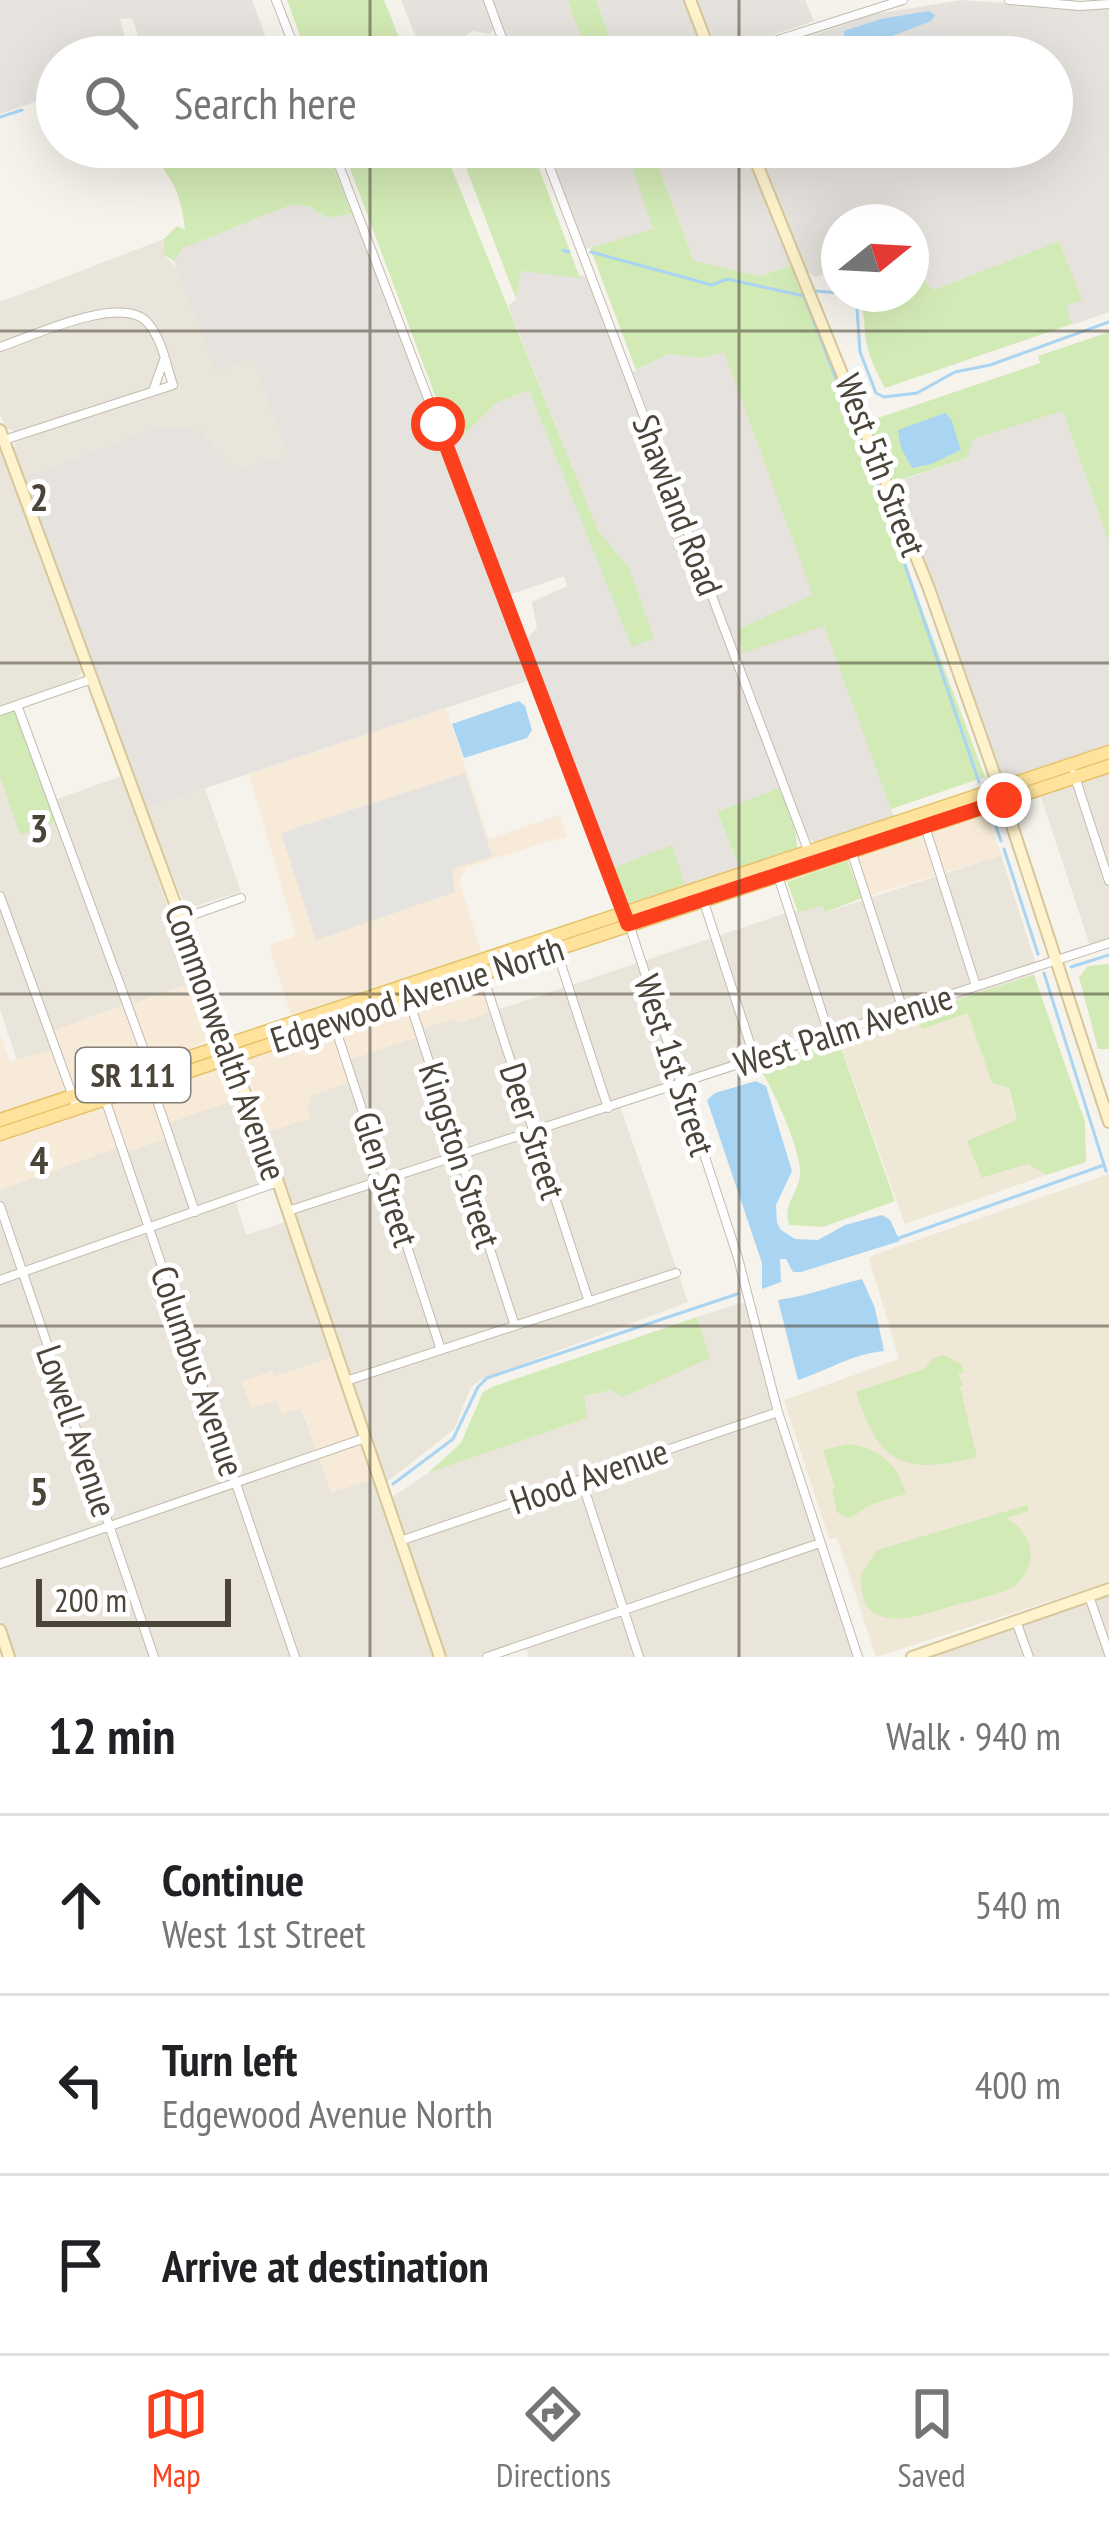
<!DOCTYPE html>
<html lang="en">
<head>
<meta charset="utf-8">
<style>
  :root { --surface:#fff; --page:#f6f6f6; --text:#202124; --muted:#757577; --line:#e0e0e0; --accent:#fc3f1d }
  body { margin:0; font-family:"PT Sans Narrow",sans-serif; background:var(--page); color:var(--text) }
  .compass { position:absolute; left:821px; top:204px; width:108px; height:108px; border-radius:50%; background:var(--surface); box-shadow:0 12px 48px #0002; rotate:72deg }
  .scale { position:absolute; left:36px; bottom:30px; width:195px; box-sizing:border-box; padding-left:12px; border:6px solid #4b4439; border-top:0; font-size:33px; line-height:42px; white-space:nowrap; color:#4b4439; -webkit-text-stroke:9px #fff; paint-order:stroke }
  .stop { position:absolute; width:36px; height:36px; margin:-27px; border:9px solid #fc3f1d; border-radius:50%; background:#fff }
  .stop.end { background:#fc3f1d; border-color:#fff; box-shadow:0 3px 12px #0008 }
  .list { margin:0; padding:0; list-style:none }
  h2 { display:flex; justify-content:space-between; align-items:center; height:156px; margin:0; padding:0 48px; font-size:51px }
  h2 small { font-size:39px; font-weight:400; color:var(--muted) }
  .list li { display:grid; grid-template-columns:78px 1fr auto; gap:36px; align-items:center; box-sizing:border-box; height:180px; padding:0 48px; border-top:3px solid var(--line) }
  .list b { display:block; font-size:45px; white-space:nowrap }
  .list p { margin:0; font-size:39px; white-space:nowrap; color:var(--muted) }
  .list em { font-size:39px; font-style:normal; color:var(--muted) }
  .icon { flex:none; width:66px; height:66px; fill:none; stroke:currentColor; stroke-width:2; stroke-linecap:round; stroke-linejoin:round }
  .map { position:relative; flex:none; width:1109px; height:1657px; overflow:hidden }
  .search { position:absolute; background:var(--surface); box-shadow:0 12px 48px #0002; left:36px; right:36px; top:36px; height:132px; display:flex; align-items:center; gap:30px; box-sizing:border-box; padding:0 42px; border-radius:66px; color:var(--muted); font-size:45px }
  .sheet { height:696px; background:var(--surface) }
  nav { display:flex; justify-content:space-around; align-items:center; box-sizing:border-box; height:168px; border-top:3px solid var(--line); background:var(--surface); font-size:33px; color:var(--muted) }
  nav a { display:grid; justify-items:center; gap:6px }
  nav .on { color:var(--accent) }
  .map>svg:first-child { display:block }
  .residential { fill:#eae5da }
  .commercial { fill:#f7ead8 }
  .industrial { fill:#e6e2dd }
  .education { fill:#efe8d6 }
  .green { fill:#d2eab5 }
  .parking { fill:#e5e3e0 }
  .water { fill:#a9d4f2 }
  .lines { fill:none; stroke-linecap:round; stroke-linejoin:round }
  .stream { stroke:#a9d4f2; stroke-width:3 }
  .street-casing { stroke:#c2bbae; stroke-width:10 }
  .secondary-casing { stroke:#d6c79b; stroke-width:14 }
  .primary-casing { stroke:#e6c16a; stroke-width:15 }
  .street { stroke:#fff; stroke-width:8 }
  .secondary { stroke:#fff3cd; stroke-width:10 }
  .primary { stroke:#ffe39c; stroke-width:12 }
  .route { stroke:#fc3f1d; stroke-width:15 }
  .grid { fill:none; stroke:#4b4439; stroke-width:3; stroke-opacity:0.55 }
  .labels { text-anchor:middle; stroke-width:10; stroke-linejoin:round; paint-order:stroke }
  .shield { fill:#fff; stroke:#817c74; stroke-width:3 }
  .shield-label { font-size:33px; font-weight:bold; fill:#4b4439 }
  .street-label { font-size:36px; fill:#4b4439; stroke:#fff }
  .grid-label { font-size:39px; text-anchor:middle; font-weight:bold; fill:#4b4439; stroke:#fff; stroke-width:10; stroke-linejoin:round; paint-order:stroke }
</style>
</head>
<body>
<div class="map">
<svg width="1109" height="1657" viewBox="0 0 1109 1657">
  <rect width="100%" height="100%" fill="#f6f3ec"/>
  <path class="residential" d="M164 239 163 254 180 271 216 370 253 358 287 454 233 471 201 430 159 426 24 477 14 450 15 443 25 437 178 386 155 326 133 310 101 311 0 344V302Z
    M125 314 137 318 149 329 159 355V374L146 391 16 433 5 427 0 413V351L102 316Z
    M0 449 82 672 73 682 0 707Z
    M1109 771V947L1092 952 1040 794Z
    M122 776 194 982 130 1005 54 800Z
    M0 777 20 834 56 821 124 1005 53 1031 0 889Z
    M205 788 241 892 186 909 146 808Z
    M1001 855 1035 961 1034 975 620 1106 688 1302 480 1380 471 1387 454 1429 387 1482 268 1132 310 1118 306 1103 309 1096 349 1060 421 1029 455 1018 458 1023 786 913 822 906 827 912Z
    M0 906 53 1049 17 1060 0 1009Z
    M237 1099 273 1187 235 1200 246 1235 285 1222 331 1358 274 1377 272 1372 277 1400 301 1408 331 1492 373 1479 433 1657H13L0 1619V1190L118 1147 121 1154 166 1138 162 1125Z
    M748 1301 854 1657H529L526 1648 497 1657H446L392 1497 428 1473 586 1418 583 1396 709 1358 697 1317Z
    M1109 1596V1657H930Z"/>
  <path class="commercial" d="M446 708 489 839 560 815 567 836 467 867 459 880 481 952 291 1015 269 945 296 936 249 774Z
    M986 812 1001 855 862 898 846 858Z
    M486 976 496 1010 457 1024 455 1018 422 1029 423 1035 350 1060 356 1080 310 1096 311 1102 306 1104 310 1118 268 1132 245 1066 248 1056Z
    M194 982 212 1030 211 1038 188 1050 152 1058 130 1005Z
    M124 1005 140 1049V1065L75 1085 53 1031Z
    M0 1035 10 1062 53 1049 65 1086 62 1092 0 1114Z
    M217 1066 227 1072 237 1099 163 1125 166 1138 120 1154 117 1148 0 1190V1140Z
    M331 1358 373 1479 331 1493 302 1408 282 1414 276 1400 252 1408 241 1382 272 1371 274 1377Z"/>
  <path class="industrial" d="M0 0H252L273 57H145L132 18 120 19 130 57H57V94L0 114Z
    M401 0H485L495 28 490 34 473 31 456 42 459 57H424Z
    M492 0H567L589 57H513Z
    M596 0H690L713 57H617Z
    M695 0H805L814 21 726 51H717Z
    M962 0 1087 9 1109 7V312L1072 325 1065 306 1081 300 1059 241 934 290 918 276 922 267 911 222 895 212 892 214 895 222H839V270L815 277 808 272 755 147H1052V57H777L806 47 796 41 875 14Z
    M547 147H625L654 229 586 249Z
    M651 147H749L793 265 760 276 694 261Z
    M293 204 310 207 327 218 354 214 530 680 146 808 24 477 159 426 201 430 233 471 287 454 253 359 216 371 174 261 182 248Z
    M521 271 588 276 781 787 717 812 739 868 685 886 671 846 610 869 526 640 537 628 532 602 567 586 564 576 509 595 449 443 451 438 458 440 496 403 529 390 632 646 629 568 598 530 508 306 516 299Z
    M724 351 814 596 738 630 743 652 824 625 894 816 815 842 810 840 802 823 633 372 668 354 702 358Z
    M1063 411 1109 543V745L1004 779 1000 776 894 483 967 458 972 439Z"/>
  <path class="education" d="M914 1010 922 1029 968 1012 992 1082 1008 1087 1017 1120 983 1178 1029 1164 1046 1175 905 1224 837 1035Z
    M1109 1174V1582L876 1657 837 1538 829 1539 784 1400 899 1359 869 1259 873 1255Z"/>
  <path class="green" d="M287 0H384L407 57H308Z
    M567 0H596L617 57H589Z
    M152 147H326L352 214 327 218 310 207 293 204 183 248 174 261 163 254 164 239 177 226 185 230C182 202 177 187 160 164L159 167Z
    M342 147H443L598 530 629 568 654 638 632 647 529 390 496 403 458 441 451 438Z
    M458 147H531L580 278 521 271 516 299Z
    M625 147H651L694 261 760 276 793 265 985 777 891 809 824 626 743 653 737 630 813 595 724 352 702 358 668 354 636 370 590 248 653 229Z
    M911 231 922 268 919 276 934 290 1059 241 1082 300 1066 306 1072 324 885 388C878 375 868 356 866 341 863 322 867 310 853 294H911Z
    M1109 332V543L1063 411 973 439 967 458 894 482 869 421 1040 363 1038 356Z
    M11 709 17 715 56 821 20 835 0 777V713Z
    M781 787 795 823 797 848 739 867 717 812Z
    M672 845 685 885 629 903 622 901 610 869Z
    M847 861 862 898 826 912 822 906 798 912 787 882Z
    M1109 964V1049H1098L1079 977 1088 966Z
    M1034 975 1085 1122 1086 1162 1046 1175 1028 1164 982 1178 967 1141 1017 1120 1009 1088 992 1083 968 1013 922 1029 915 1013Z
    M838 1039 895 1201 823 1227 789 1225C782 1202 801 1192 800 1171 800 1148 771 1083 757 1065Z
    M697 1317 710 1358 623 1397 610 1390 584 1396 587 1418 428 1473 461 1443 483 1392 495 1386Z
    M944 1355 961 1364 964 1372 958 1374 963 1385 960 1387 977 1457C905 1475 879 1466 856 1392L924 1369 934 1358Z
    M848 1444C878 1448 898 1464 906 1494L872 1504 848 1519 837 1512 832 1489 835 1487 823 1450Z
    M1027 1505 1029 1511 1007 1518C1034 1535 1040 1563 1015 1586 996 1596 973 1600 952 1606 916 1617 858 1638 861 1575L877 1550Z"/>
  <path class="parking" d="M939 24 941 29 950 27 961 57H856L889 43 892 47 891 42Z
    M465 773 492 856 452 869 455 892 316 940 281 833Z"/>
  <path class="water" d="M929 11 935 15 931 21 853 51 845 47 844 31 881 19Z
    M945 413 951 419 961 450 931 464 912 468 901 448 898 430Z
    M519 701 525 706 532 730 527 738 464 758 452 724Z
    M756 1081 766 1086 792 1171 776 1205 777 1223 781 1230 795 1239 818 1240 845 1225 882 1215 890 1220 900 1241 801 1272H793L786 1259H780L781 1282 762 1289V1263L707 1100 715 1093Z
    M862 1279 875 1308 884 1351C852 1354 826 1371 798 1380L778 1300C807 1296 836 1285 862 1279Z"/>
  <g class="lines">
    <path class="stream" d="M0 117 22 110
      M563 250 569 252
      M591 252 712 285 727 279 804 296
      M816 291 839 293
      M843 294 857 308 860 352 876 393 884 397 917 393 955 372 990 365 1109 322
      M804 296 883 500 979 782
      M993 818 1001 841
      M1004 849 1038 954
      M1071 967 1109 955
      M1044 973 1106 1171
      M899 1238 1104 1165
      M393 1484 453 1439 478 1387 487 1378 737 1294"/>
    <defs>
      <path id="street" d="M276 0 298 57
        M488 0 509 57
        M1009 0 1080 6 1109 4
        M724 57 903 0
        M332 147 631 930 738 1258 778 1412 858 1657
        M542 147 813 863
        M0 347C33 336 121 294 147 322 162 338 166 365 173 385L4 440
        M153 391 164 360
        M17 705 148 1061 153 1089 195 1212
        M0 711 92 679
        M1074 774 1109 881
        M921 814 976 986
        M847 838 903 1010
        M778 876 829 1034
        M699 887 755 1059
        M0 896 77 1108
        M181 919 241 898
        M556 949 608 1108
        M482 973 589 1302
        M408 997 515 1326
        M333 1021 441 1350
        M104 1096 295 1657
        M0 1206 154 1657
        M288 1211 1109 943
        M0 1280 278 1182
        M346 1381 676 1273
        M581 1479 639 1657
        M400 1541 778 1412
        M0 1564 365 1438
        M1089 1596 1109 1654
        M1016 1621 1029 1657
        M487 1657 820 1543"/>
      <path id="secondary" d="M690 0 712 57
        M750 147 928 586 1006 807 1109 1122
        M0 430 278 1182 440 1657
        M0 1630 9 1657
        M912 1657 1109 1589"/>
      <path id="primary" d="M0 1120 1109 752
        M0 1134 1109 766"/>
    </defs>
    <use href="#street" class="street-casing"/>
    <use href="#secondary" class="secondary-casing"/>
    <use href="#primary" class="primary-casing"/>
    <use href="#street" class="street"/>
    <use href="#secondary" class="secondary"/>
    <use href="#primary" class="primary"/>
  </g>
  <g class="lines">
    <path class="route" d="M438 424 628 924 1004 800"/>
  </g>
  <path class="grid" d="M370 0V57M739 0V57M370 147V1657M739 147V1657M0 331H1109M0 663H1109M0 994H1109M0 1326H1109"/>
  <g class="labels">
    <rect class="shield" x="76" y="1048" width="114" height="54" rx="9"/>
    <g class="shield-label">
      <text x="133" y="1087">SR 111</text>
    </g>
    <g class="street-label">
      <text transform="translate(881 465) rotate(69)" y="13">West 5th Street</text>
      <text transform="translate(678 505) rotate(69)" y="13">Shawland Road</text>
      <text transform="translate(417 994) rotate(-18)" y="13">Edgewood Avenue North</text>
      <text transform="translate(843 1030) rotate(-18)" y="13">West Palm Avenue</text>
      <text transform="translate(226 1042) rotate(70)" y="13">Commonwealth Avenue</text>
      <text transform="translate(675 1065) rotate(72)" y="13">West 1st Street</text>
      <text transform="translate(533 1131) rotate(72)" y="13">Deer Street</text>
      <text transform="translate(460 1155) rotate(72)" y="13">Kingston Street</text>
      <text transform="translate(386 1179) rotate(72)" y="13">Glen Street</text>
      <text transform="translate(198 1371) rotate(71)" y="13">Columbus Avenue</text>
      <text transform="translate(77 1431) rotate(71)" y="13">Lowell Avenue</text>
      <text transform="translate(589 1476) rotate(-19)" y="13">Hood Avenue</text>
    </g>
  </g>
  <g class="grid-label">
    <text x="39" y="511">2</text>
    <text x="39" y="842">3</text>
    <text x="39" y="1174">4</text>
    <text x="39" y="1505">5</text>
  </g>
</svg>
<svg class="compass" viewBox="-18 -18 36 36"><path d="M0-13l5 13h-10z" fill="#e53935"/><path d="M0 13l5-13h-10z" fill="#757577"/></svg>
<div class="scale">200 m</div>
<div class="stop" style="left:438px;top:424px"></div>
<div class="stop end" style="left:1004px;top:800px"></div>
<div class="search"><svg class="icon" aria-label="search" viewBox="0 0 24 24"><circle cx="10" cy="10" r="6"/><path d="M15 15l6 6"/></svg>Search here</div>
</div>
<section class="sheet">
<h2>12 min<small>Walk · 940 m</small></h2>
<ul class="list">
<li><svg class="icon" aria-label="ahead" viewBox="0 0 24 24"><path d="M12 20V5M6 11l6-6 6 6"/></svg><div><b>Continue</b><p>West 1st Street</p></div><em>540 m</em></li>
<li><svg class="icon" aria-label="left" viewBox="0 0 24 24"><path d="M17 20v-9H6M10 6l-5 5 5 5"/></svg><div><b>Turn left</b><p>Edgewood Avenue North</p></div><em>400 m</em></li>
<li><svg class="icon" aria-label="arrive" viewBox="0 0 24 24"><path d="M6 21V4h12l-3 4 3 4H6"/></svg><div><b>Arrive at destination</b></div></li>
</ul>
</section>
<nav>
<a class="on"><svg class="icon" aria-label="map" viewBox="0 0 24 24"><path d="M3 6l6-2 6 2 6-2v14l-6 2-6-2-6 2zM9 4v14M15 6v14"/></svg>Map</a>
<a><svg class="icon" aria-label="directions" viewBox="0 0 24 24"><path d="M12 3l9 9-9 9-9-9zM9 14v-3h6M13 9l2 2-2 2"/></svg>Directions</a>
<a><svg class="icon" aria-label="saved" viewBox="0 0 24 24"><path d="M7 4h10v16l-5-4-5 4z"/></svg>Saved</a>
</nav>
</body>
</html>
